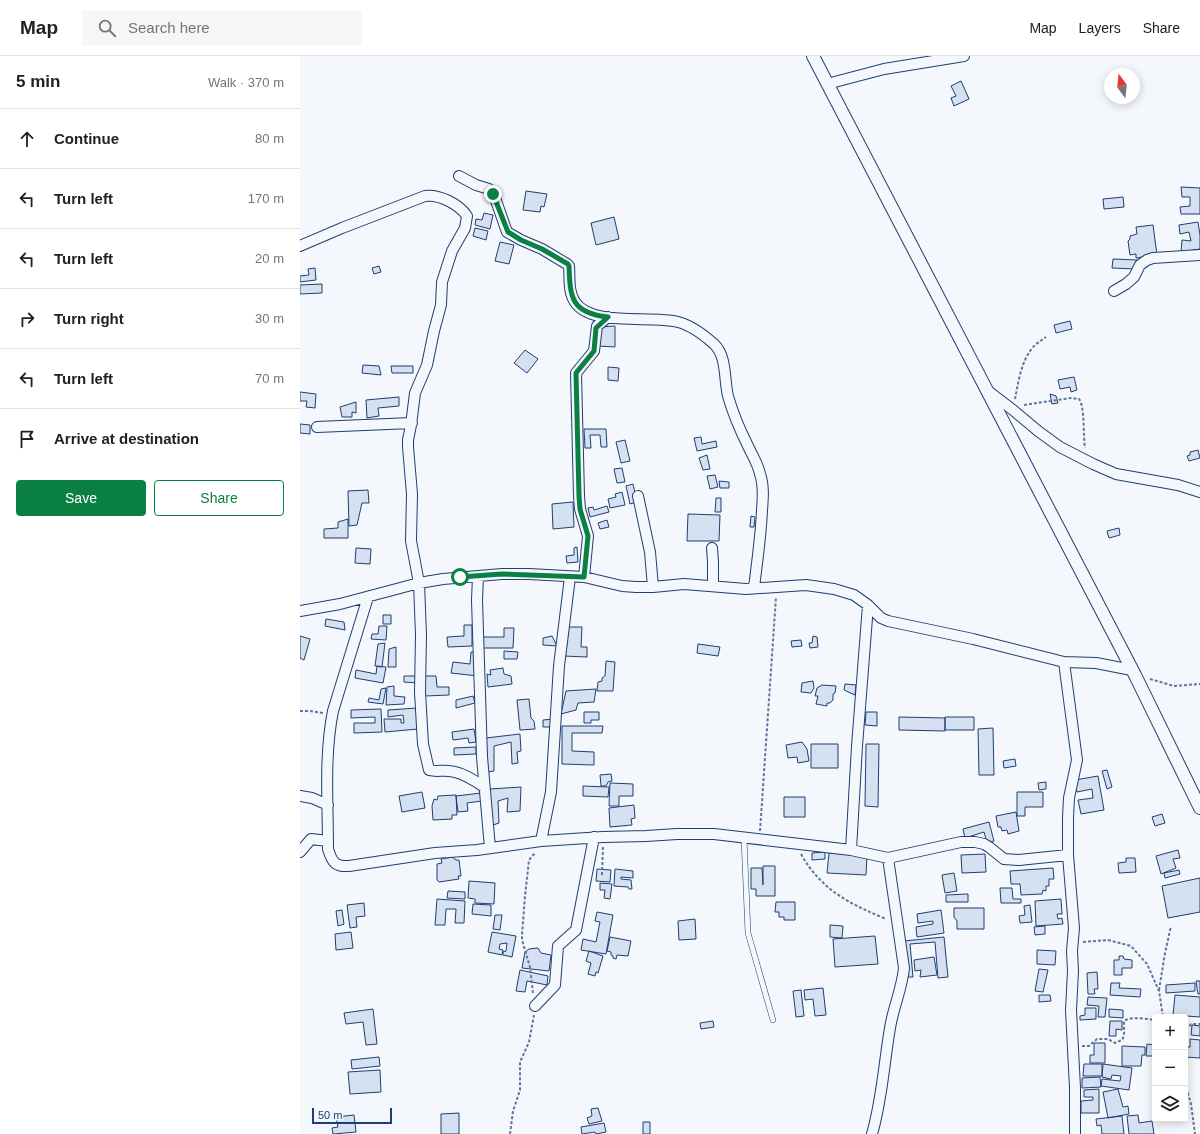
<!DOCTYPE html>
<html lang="en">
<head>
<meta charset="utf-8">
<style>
  :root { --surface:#fff; --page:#f6f6f6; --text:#202124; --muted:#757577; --line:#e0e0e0; --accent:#0b8043 }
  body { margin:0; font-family:Helvetica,sans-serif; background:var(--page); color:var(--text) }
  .controls { position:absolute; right:12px; bottom:12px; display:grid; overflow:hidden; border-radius:4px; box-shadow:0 2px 10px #0003 }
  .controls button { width:36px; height:36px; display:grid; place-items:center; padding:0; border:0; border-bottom:1px solid var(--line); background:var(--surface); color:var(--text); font:20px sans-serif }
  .compass { position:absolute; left:804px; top:12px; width:36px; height:36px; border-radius:50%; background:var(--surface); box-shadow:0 2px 10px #0003; rotate:345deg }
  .scale { position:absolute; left:12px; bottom:10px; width:80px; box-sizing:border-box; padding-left:4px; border:2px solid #1d3f73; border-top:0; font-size:11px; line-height:14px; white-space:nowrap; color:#1d3f73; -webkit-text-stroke:3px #f4f7fb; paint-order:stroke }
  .stop { position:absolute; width:12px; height:12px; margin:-9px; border:3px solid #0b8043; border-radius:50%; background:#fff }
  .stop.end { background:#0b8043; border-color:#fff; box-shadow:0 1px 4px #0008 }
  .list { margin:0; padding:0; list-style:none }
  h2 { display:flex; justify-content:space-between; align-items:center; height:52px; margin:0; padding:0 16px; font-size:17px }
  h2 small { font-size:13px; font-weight:400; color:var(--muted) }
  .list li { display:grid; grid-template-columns:26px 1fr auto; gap:12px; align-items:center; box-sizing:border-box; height:60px; padding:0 16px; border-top:1px solid var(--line) }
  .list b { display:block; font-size:15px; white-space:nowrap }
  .list em { font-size:13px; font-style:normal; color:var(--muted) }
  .actions { display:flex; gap:8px; padding:12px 16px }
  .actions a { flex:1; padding:9px 0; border:1px solid var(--accent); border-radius:4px; text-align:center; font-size:14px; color:var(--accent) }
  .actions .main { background:var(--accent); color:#fff }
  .icon { flex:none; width:22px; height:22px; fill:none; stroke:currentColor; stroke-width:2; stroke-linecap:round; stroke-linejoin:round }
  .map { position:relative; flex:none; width:900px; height:1078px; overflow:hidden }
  header { display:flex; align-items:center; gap:24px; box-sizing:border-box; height:56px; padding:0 20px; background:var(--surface); border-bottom:1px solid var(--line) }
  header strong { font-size:19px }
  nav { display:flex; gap:22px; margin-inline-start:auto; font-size:14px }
  .search { width:280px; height:36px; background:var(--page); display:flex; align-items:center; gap:10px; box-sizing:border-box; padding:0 14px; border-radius:4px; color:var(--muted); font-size:15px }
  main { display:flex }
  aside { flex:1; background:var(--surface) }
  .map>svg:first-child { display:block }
  .building { fill:#d5e0f0; stroke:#1d3f73 }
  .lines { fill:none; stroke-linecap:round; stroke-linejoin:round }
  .service-casing { stroke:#1d3f73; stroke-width:6 }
  .minor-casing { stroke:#1d3f73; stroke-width:12 }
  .tertiary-casing { stroke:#1d3f73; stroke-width:14 }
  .path { stroke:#5e769c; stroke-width:2; stroke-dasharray:3 2; stroke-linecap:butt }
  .service { stroke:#f4f7fb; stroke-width:5 }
  .minor { stroke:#f4f7fb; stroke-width:10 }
  .tertiary { stroke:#f4f7fb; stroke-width:12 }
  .route { stroke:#0b8043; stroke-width:5 }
</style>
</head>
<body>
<header>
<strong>Map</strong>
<div class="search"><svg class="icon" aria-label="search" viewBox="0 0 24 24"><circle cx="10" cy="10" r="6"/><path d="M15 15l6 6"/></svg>Search here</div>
<nav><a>Map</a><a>Layers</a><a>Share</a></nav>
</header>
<main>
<aside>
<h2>5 min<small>Walk · 370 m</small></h2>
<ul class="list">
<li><svg class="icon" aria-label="ahead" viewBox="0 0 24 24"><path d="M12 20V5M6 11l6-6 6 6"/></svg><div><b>Continue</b></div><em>80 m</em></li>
<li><svg class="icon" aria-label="left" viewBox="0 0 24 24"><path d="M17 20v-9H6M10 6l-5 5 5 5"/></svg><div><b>Turn left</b></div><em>170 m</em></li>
<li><svg class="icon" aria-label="left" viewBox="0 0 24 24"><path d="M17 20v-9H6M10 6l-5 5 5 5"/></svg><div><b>Turn left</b></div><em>20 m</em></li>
<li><svg class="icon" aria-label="right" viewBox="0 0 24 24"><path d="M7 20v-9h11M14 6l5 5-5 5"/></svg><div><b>Turn right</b></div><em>30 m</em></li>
<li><svg class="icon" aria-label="left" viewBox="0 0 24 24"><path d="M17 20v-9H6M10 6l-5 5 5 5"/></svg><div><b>Turn left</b></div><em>70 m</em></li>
<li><svg class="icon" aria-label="arrive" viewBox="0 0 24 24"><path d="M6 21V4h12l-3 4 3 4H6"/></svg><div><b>Arrive at destination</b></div></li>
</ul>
<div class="actions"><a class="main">Save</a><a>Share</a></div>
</aside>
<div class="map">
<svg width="900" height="1078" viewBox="0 0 900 1078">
  <rect width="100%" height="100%" fill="#f4f7fb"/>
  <path class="building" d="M661 25 669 43 654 50 651 42 656 40 651 30Z
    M881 131 900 132V158H881L880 151 890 150V141H882Z
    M226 135 247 138 244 151 241 150 240 156 223 154Z
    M823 141 824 151 804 153 803 143Z
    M184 157 193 159 190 173 175 169 176 163 182 164Z
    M314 161 319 183 296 189 291 167Z
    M898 166 900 179V193L881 196 882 184 891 185 889 176 880 178 879 169Z
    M853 169 857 199 836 202V198L830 199 828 185 830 183V180L837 178 836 171Z
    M175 172 188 175 186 184 173 180Z
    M200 186 214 189 209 208 195 205Z
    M813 203 837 204 836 213 812 212Z
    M79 210 81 216 74 218 72 212Z
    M15 212 16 224 0 226V220L9 219 8 213Z
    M22 228V237L0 238V229Z
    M770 265 772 273 756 277 754 269Z
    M315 270V291L298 290 299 271Z
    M225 294 238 303 227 317 214 307Z
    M63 309 79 310 81 319 62 317Z
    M91 310H113V317H92Z
    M308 311 319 312 318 325 308 324Z
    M774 321 777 334 771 336 770 331 760 333 758 324Z
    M0 336 16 338 15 352 6 351 7 345H0Z
    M750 338 756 340 758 347 752 348Z
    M99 341V350L78 352 79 360 67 362 66 344Z
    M56 346V357L52 356V361H42L40 351Z
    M0 368 10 369V378L0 377Z
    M284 373H306L307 391H301L300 379H290L291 392H285Z
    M401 381 402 388 416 385 417 391 397 395 394 382Z
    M325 384 330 405 321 407 316 386Z
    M898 394 900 402 889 405 887 400 890 399V396Z
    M407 399 410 413 403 414 399 402Z
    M322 412 325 426 317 427 314 413Z
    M415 419 418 431 410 433 407 420Z
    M419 425 429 426V432H420Z
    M333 428 337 446 330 448 326 430Z
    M68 434 69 447H62L57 469 49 470 48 435Z
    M322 436 325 449 310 452 308 443 316 441 315 438Z
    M416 442H421V456H415Z
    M273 446 274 471 253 473 252 448Z
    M307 450 309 456 290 461 288 452 293 451 294 454Z
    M388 458 420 459 419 485H387Z
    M451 460 455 461 454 471H450Z
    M48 463V482H24V473L38 472V466Z
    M307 464 309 471 300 473 298 467Z
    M819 472 820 479 809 482 807 475Z
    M277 491 278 506 267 507 266 500 274 499V492Z
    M56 492 71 493 70 508 55 507Z
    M83 559H91V568H83Z
    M26 563 44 566 45 574 25 570Z
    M164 569H172V590L148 591 147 581 164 580Z
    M79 570H87L86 584 71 583 72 578H78Z
    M264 571H282L281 591H287V601L263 600Z
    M204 572H214L213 592H183V581H204Z
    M0 580 10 583 4 604 0 602Z
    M252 580 257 590 243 589V582Z
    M513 580 517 581 518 591 510 592 509 587H512Z
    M501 584 502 590 492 591 491 585Z
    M85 587 82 611 75 610 78 588Z
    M398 588 420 591 418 600 397 597Z
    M96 591V611H88L89 593Z
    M204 595 218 596 217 603H204Z
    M171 596 181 597 178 620 151 617 153 606 170 608Z
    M306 605 315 606 313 635H297L298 626 302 625V622L305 620Z
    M77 610 86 611 83 627 55 622 56 614 76 618Z
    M203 612 204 618 211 620 212 628 188 631 187 618 191 619 190 614Z
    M104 620H117V627L104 626Z
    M125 620H136L137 631H149V639L125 640Z
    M513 625 514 632 511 637 501 636 502 627Z
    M545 628 556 629 555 639 544 634Z
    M522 629 536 630 535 637 533 638V644L530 647H527V650L516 648 518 640H515L517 632Z
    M94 630V640L105 641 104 648 86 649 87 631Z
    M86 632 83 648 68 646 69 642 79 644 81 633Z
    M296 633 294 646 278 647 276 654 261 658 266 635Z
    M173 640 175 647 156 652V644Z
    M229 643 231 662 234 665 235 673 220 674 217 644Z
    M117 652 118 673 85 676 84 663H101V667H104L103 659 88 661V654Z
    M81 653 82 676 54 677V667H75V661L51 662V654Z
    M284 656H299V664H291V667H284Z
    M566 656H577V670L565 669Z
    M599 661 645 662V675L599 674Z
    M645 661H674V674H645Z
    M254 663V671H243V664Z
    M262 670H303L302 677H272V695L294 696V709L262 708Z
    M693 672 694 719H679L678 673Z
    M174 673 176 686 169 687 168 682 153 684 152 676Z
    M220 678 221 695 217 696 218 707 212 708 211 686 194 690V715L188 716 186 682Z
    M502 686 507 693 509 705 498 707 497 701 488 702 486 689Z
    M511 688H538V712H511Z
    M566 688H579L578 751 565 750Z
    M176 691V698L154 699V692Z
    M715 703 716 710 704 712 703 705Z
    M807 714 812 731 807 733 802 715Z
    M311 718 312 725 308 726 306 730H301L300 719Z
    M798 720 804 754 781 758 778 744 793 742 792 733 777 736 775 724Z
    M746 726V733L739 734 738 727Z
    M310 727 333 728V740H319V750H309Z
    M283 730 309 731 308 741 283 740Z
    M221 731 220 755 207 756 208 742 198 745 199 767 190 770V733Z
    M122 736 125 752 102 756 99 740Z
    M717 736H743V751H725V760H717Z
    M181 737 182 745 167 747 168 755 158 756 156 740Z
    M156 739 157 759H152V763L133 764 132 750 134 743 137 744 138 740Z
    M484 741H505V761H484Z
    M334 749 335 762 331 763 332 769 310 771 309 752Z
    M716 756 719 775 708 778 707 774 702 775 701 771H698L696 760Z
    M862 758 865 767 855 770 852 761Z
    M689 766 694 785 687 787 684 776 665 782 663 773Z
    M878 794 880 802 873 803 876 812 861 818 856 800Z
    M525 796V803L512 804V797Z
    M529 797 567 800 566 819 527 817Z
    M685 798 686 816 662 817 661 799Z
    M152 801 156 804H159L161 820H158L159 823 139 826 137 824V808L142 807 141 803Z
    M826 802H835L836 816 819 817 818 807 826 806Z
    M463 810H475V840H456V833H451V812H462L463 829Z
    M753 812 754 823H749V830H746V835L743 834 742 838 721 839 720 828H711L710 815Z
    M297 813 311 814 310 826 296 825Z
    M315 813 333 815V822L321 821V823L331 824 332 833H329L328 831 314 830Z
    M879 814 880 818 865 822 864 817Z
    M654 817 657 835 645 837 642 819Z
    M900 822V856L868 862 862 830Z
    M169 825 195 827 194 848 175 847V843L168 842Z
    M300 827 312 828 310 843 304 842 305 834H300Z
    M700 832H712L713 843H721V847H701Z
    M148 835 165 836V843L147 842Z
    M668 838V846H646V839Z
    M137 843 165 845 164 867H155L156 853H146L145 869H135Z
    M761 843 762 858H757L758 863 762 862 763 868 736 870 735 845Z
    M476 846H495V864H484V861H479V856H475Z
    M64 847 65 860 56 861 57 871 50 872 47 849Z
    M173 848 191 849V860L172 858Z
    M730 849 732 866 720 867 719 860 725 859 724 850Z
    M654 852H684V873H657V865L654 861Z
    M42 854 44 868 38 870 36 855Z
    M641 854 644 877 617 881 616 871 633 868V865L618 867 617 858Z
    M297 856 313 859 306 898 281 894 283 883 296 886 300 866 295 865Z
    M195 859H202L200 874 193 873Z
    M395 863 396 883 379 884 378 865Z
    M530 869 543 870 542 882 530 881Z
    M745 870V878L735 879 734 871Z
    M51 876 53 892 36 894 35 878Z
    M192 876 216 880 212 901 203 899V896L206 895 207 887 200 888 199 893 203 894 202 899 188 896Z
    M575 880 578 908 535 911 533 883Z
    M310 881 331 885 328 900 317 899 316 903 313 902V900L311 899V896L307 895Z
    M644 881 648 921 638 922 635 886 610 888 613 921H607L604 885Z
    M238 892 241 897 251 899 249 915 222 912 225 896 229 893Z
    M737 894 756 895 755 909 737 908Z
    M289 895 303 900 298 917 296 916 295 920 288 918 291 907 286 905Z
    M819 900H823L824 903 832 904V912H822V919H814V904H819Z
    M634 901 637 919 620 921 621 914 615 915 614 904Z
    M739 913 748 914 743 936 735 935Z
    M220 914 248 920 247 929 227 925 225 936 216 935Z
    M797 916 798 933H794L795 938H788L787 917Z
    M896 925H900V938H898Z
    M811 927H820L819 932 841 933 840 941 810 939Z
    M895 927V935L866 937V929Z
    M523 932 526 959 515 960 513 943 505 944 504 934Z
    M501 934 504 960 496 961 493 935Z
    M739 939H750L751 945 739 946Z
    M875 939 900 941V961L873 959Z
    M788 941 807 942 805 961H798L799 950 787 949Z
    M785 952H796V963L780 964V960L785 959Z
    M73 953 77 988 66 989 63 966 46 968 44 957Z
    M809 953 823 954V962L809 961Z
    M413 965 414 971 401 973 400 967Z
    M810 965H822V974L816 973V980H809Z
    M892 969 900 970V980L891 979Z
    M890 983 900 984V1002L885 1001V991H890Z
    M794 987H805V1007H790V999H794Z
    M847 988 855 989V1000H846Z
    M822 990 845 991V999H842L841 1010H822Z
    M79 1001 80 1010 52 1013 51 1004Z
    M784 1008H802V1020H783Z
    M803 1008 832 1012 829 1034 801 1030 802 1023 820 1025 821 1020 812 1019 811 1023 802 1021Z
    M80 1014 81 1036 50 1038 48 1016Z
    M800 1021 801 1031 782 1032V1022Z
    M799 1033V1057H781V1045L793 1044V1041H784V1034Z
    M818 1033 823 1051 828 1050 829 1058 808 1062 803 1036Z
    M298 1052 302 1065 289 1068 287 1062 292 1060 291 1053Z
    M159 1057V1078H141V1058Z
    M54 1059 56 1076 33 1078 32 1072 38 1071 36 1061Z
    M838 1059 839 1067 852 1065 854 1078H829L827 1060Z
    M822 1060 824 1078H802L801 1069 797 1070 796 1063Z
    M343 1066H350V1078H343Z
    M304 1067 306 1076 296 1078 295 1076 282 1078 281 1071Z"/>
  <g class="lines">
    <defs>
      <path id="service" d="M444 782 448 877 473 964"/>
      <path id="minor" d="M527 28 584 13 664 0
        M159 120 176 129 189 133 193 136 207 176 221 184 242 193 267 208 269 210C270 222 268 236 275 246 291 271 351 259 378 266 390 269 405 280 414 288 427 300 424 324 428 340 433 358 440 374 448 390 452 399 458 408 460 418 464 429 463 442 462 454 461 480 457 506 454 532
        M0 190 42 172 125 140C139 138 159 148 167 160L165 172 152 195 142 226 141 249 134 275 127 309 115 337 111 369 108 384V391L112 438 111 485 119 527 121 579 120 636 123 688 129 714C136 716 142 714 149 715 162 716 174 724 184 731
        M814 235 826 228 834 221 840 209 847 204 853 202 900 199
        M688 335 713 354 738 375 760 391 793 408 816 418 878 429 900 436
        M17 371 112 367
        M338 440 350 496 353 531
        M412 492 413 506V530
        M178 520 177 544 182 701 190 792
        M284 521 288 480 280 453 279 440 276 317 294 295 297 270 308 261
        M68 541 33 655C24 700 28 747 28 793 32 806 35 811 49 810L135 797 177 794 241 785 303 781 346 780 377 778H414L551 794 588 802 661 786H675L684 788 689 791 704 803 719 804 768 799
        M0 555 40 548 119 527 143 523 202 518H229L284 521 322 530 336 531H353L384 528 446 533 506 529 534 533 554 539 568 549 581 562 588 565 673 583 764 606 796 607 832 614
        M764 606 777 704 769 742 768 762V799L774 872 772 895 773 915 771 954 775 1032V1078
        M0 740 12 742 28 749
        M241 785 251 736 259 610 270 521
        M551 794 557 690 568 549
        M0 796 11 783 28 785
        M235 950 255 929 258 890 276 874 294 781
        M572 1078C582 1044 584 1007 590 972 593 952 602 933 604 912L588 802"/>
      <path id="tertiary" d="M513 0 835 619 900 752"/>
    </defs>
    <use href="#service" class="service-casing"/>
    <use href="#minor" class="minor-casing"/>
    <use href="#tertiary" class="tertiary-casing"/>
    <path class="path" d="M715 343C718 327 721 308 730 295 734 289 740 285 746 281
      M724 349 771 342 779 343C785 350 783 381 785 392
      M850 623 874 630 900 628
      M0 655H10L23 657
      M460 775 476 541
      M501 798C521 834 550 848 586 863
      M302 819 303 790
      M783 886 808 884 831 890 847 908 859 935 863 961
      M859 934 865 897 871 870
      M233 937 230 911 222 884V879L225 840 229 804 235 797
      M885 970 889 971 891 968H900
      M782 990H789L797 983H808L815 987 822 984 824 980V965C832 960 846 963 855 964
      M885 1027 891 1048 895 1078
      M210 1078 213 1055 220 1034V1006L229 986 234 959"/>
    <use href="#service" class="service"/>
    <use href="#minor" class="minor"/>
    <use href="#tertiary" class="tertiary"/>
  </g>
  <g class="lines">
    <path class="route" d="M160 521 202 518 284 521 288 480 280 453 279 440 276 317 294 295 296 272 308 261C272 257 270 243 269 210L268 208 242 193 221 184 208 176 193 138"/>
  </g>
</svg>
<div class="controls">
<button>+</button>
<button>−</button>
<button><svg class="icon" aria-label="layers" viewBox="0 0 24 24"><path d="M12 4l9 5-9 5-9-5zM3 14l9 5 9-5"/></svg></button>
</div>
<svg class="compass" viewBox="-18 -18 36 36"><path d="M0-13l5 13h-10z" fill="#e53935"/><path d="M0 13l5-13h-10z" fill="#757577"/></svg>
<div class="scale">50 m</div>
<div class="stop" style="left:160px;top:521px"></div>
<div class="stop end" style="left:193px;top:138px"></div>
</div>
</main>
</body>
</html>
